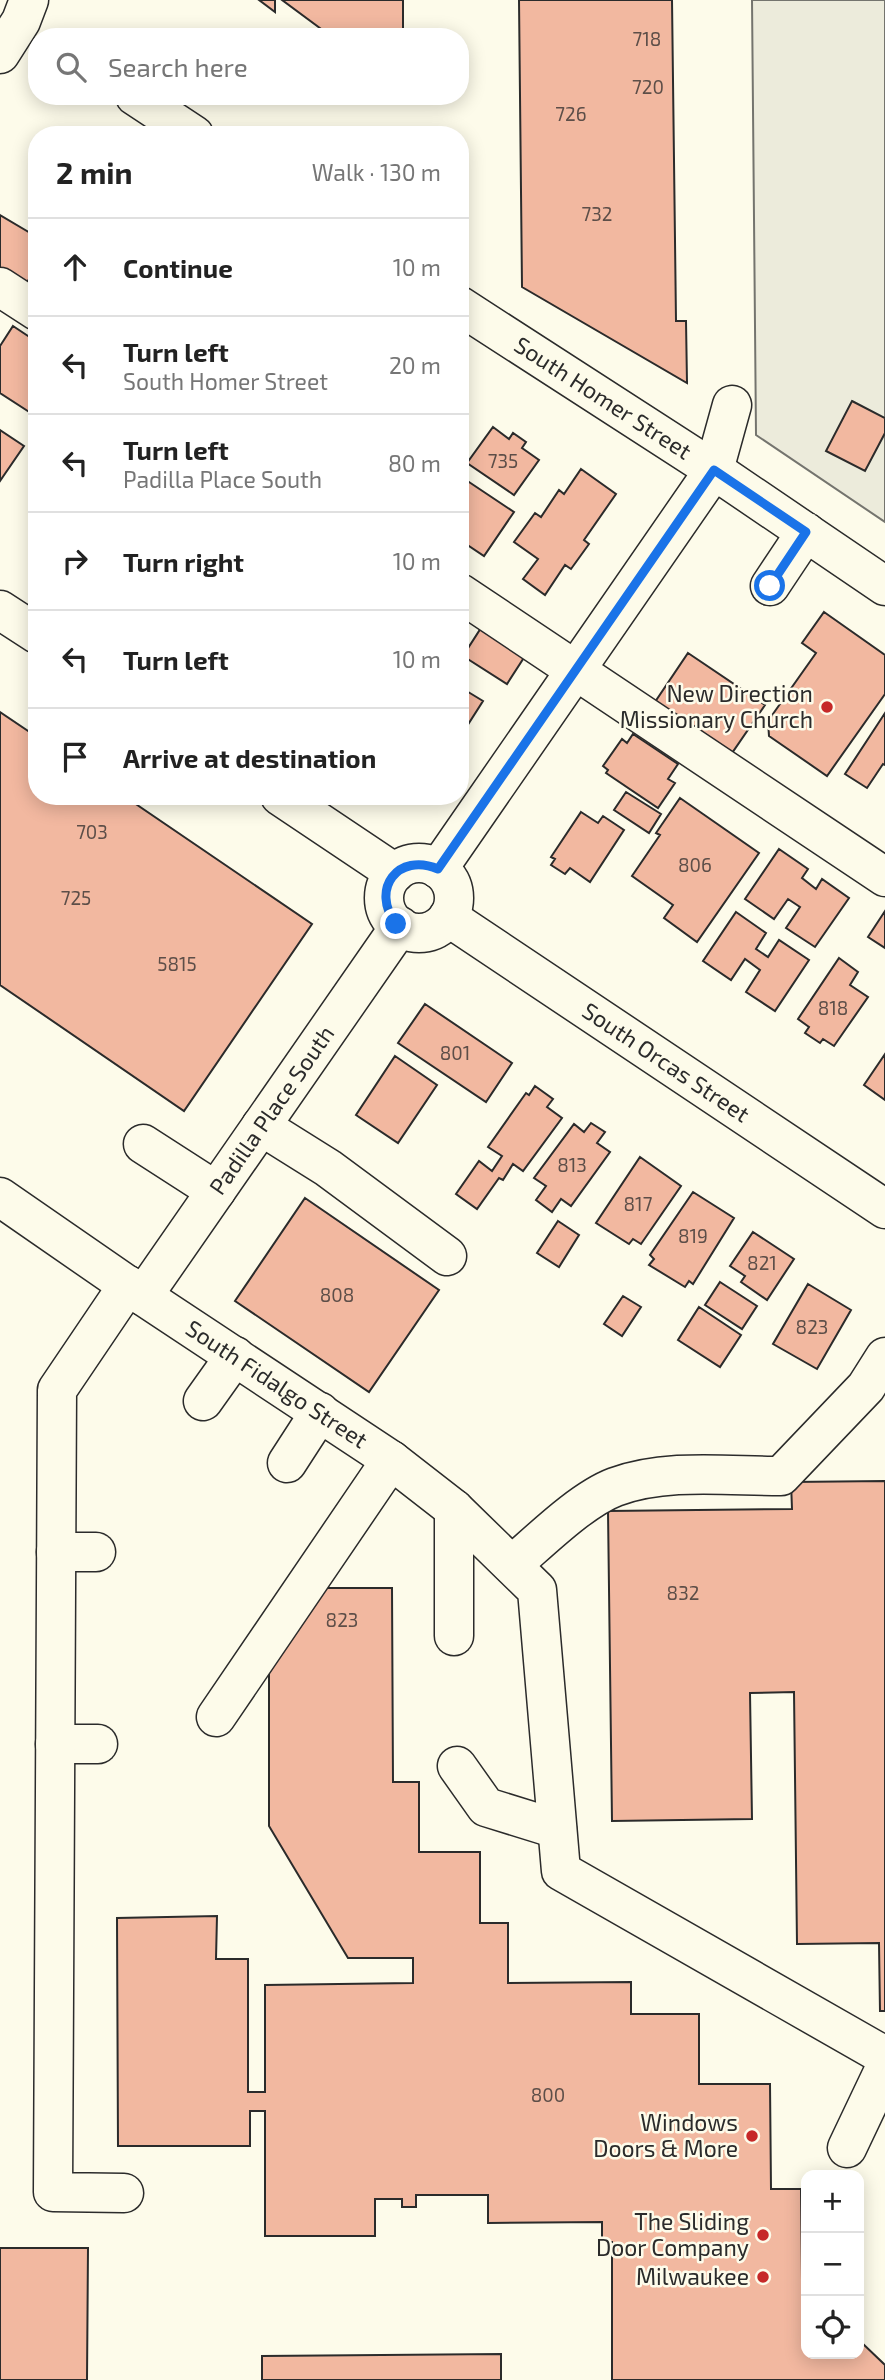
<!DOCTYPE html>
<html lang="en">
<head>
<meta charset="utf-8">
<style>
  :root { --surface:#fff; --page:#f6f6f6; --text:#222; --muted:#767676; --line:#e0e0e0 }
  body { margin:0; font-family:"Exo 2",sans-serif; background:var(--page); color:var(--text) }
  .controls { position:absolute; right:21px; bottom:21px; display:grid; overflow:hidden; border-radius:14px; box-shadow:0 4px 18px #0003 }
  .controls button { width:63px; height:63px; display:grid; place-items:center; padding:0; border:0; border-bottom:2px solid var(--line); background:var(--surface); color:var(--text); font:35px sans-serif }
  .stop { position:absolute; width:21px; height:21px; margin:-16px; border:5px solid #1a73e8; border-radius:50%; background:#fff }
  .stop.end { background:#1a73e8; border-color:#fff; box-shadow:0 2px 7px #0008 }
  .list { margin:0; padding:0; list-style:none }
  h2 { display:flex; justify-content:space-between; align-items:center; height:91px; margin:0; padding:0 28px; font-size:30px }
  h2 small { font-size:23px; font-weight:400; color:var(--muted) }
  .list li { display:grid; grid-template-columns:46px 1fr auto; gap:21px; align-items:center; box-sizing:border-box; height:98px; padding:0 28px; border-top:2px solid var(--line) }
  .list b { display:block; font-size:26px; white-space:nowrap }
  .list p { margin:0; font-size:23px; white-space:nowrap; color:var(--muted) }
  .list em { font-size:23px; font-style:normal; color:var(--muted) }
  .icon { flex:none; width:38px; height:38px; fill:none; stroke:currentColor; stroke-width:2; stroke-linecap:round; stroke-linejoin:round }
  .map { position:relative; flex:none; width:885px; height:2380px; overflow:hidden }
  .search { position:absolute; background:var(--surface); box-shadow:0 4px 18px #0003; left:28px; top:28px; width:441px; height:77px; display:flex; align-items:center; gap:18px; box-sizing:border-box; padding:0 24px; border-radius:28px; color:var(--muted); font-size:26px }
  .panel { position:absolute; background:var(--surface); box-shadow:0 4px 18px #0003; left:28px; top:126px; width:441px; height:679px; border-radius:28px }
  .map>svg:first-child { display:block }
  .green { fill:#ecebdb; stroke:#74746e; stroke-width:2 }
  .building { fill:#f2b8a0; stroke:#2b2b2b; stroke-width:2 }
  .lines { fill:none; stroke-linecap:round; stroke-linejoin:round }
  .minor-casing { stroke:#2b2b2b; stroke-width:41 }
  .minor { stroke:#fdfbea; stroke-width:38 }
  .route { stroke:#1a73e8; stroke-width:9 }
  .poi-dot { fill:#c62828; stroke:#fdfbea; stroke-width:2.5 }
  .labels { text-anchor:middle; stroke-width:5; stroke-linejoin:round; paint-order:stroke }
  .number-label { font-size:19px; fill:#5d4e48 }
  .street-label { font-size:23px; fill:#2b2b2b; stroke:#fdfbea }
  .poi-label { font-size:23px; fill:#2b2b2b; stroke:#fdfbea; text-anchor:end }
</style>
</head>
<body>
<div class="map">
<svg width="885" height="2380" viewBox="0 0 885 2380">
  <rect width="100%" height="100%" fill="#fdfbea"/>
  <path class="green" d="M752 0H885V522L756 435Z"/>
  <path class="building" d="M259 0H275V12Z
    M282 0H403V37H332Z
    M519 0H672L676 321H686L687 383 522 287Z
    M0 215 37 237V266L26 284 0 268Z
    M13 326 37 342V417L0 393V346Z
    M852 401 885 418V433L865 471 826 451Z
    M493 427 509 439 513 433 526 442 522 448 539 460 514 495 467 463Z
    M0 430 24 446 0 481Z
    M581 469 616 494 584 540 589 544 571 569 565 565 545 595 523 579 538 559 514 542 535 513 541 517 559 490 564 494Z
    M460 476 514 512 484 556 460 540Z
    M824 612 885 655V694L827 776 769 736 768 721 816 653 802 643Z
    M481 628 525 656 507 684 463 656Z
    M688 653 765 705 732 753 655 702Z
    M460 687 483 701 460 737Z
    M0 712 37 737V796H124L312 924 184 1111 0 985Z
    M885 713V765L883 764 867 788 845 774Z
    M633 734 678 764 668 779 675 783 658 808 606 773 608 770 603 766 622 739 627 743Z
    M626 792 661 814 649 833 614 810Z
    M680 798 759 853 697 942 664 918 673 905 632 876 660 835 656 833Z
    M581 812 598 823 603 816 624 830 590 882 570 868 565 874 551 865 555 859 551 857Z
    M779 849 808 869 802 878 816 889 822 879 849 898 815 947 786 928 800 907 788 899 774 919 745 899Z
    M885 911V948L868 937Z
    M736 912 766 933 756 949 768 957 779 940 809 960 775 1011 746 992 760 970 745 959 731 980 703 961Z
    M839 958 858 972 850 985 868 997 834 1046 823 1039 820 1043 805 1033 809 1027 798 1019Z
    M425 1004 512 1063 486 1102 398 1043Z
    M885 1054V1100L864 1085Z
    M395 1056 437 1085 398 1143 356 1115Z
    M535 1086 553 1099 547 1107 562 1118 523 1171 513 1164 503 1180 499 1178 477 1209 456 1194 479 1161 492 1171 502 1156 488 1147 526 1093 529 1095Z
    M591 1123 605 1132 597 1143 610 1152 571 1206 561 1199 552 1212 536 1200 546 1186 534 1178 574 1124 584 1132Z
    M640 1157 681 1186 641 1244 633 1239 629 1244 596 1223Z
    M693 1192 734 1218 693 1284 689 1281 685 1287 649 1265 654 1259 650 1255Z
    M305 1198 439 1290 369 1392 235 1301Z
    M558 1221 579 1235 559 1267 537 1253Z
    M753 1232 794 1259 767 1300 741 1282 745 1276 730 1266Z
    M720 1282 757 1306 742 1329 705 1305Z
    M808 1284 851 1310 817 1369 773 1344Z
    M623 1296 641 1307 622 1336 604 1324Z
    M699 1307 741 1335 720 1367 678 1340Z
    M885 1481V2011H880L879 1943 797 1944 794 1692 750 1693 752 1819 612 1821 608 1511 792 1509 791 1482Z
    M322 1588H392L393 1782H419V1852H480V1923H508V1983L631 1982V2014H699V2084H770L771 2189H801L802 2280 806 2285V2354H859V2340L885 2365V2380H612V2242H602V2222L488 2223V2195H416V2207H402V2199H375V2236H265V2111H250V2146H118L117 1918 217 1916 216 1959H248V2092H265V1985L413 1983V1958H348L269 1826V1668Z
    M0 2248H88L87 2380H0Z
    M501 2354V2380H262V2356Z"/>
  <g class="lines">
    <defs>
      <g id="minor">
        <path d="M0 54 21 21 29 0"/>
        <path d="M135 96 194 135"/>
        <path d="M0 287 37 311"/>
        <path id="s1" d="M460 306 714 470 885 586"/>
        <path d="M770 586 806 532"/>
        <path d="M460 593 885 877"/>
        <path d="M0 610 37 634"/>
        <path d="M280 796 395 873"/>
        <circle cx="419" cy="898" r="35"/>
        <path d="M438 869 714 470 732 405"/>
        <path id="s2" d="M448 917 885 1209"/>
        <path d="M261 1126 328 1168 447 1256"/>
        <path d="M143 1144 216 1191"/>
        <path id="s3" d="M0 1197 143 1296 391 1460 454 1509 537 1590 561 1871 885 2056"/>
        <path id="s4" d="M143 1296 400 926"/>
        <path d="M203 1401 235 1356"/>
        <path d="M287 1463 320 1412"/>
        <path d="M56 1552H96"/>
        <path d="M512 1565C540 1541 581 1500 615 1487 666 1468 727 1476 781 1476L866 1387 885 1357"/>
        <path d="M454 1636V1509"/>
        <path d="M216 1717 391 1460"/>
        <path d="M55 1744H98"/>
        <path d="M457 1766 486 1807 557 1829"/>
        <path d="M847 2148 885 2068"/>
        <path d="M124 2193 53 2192 57 1390 128 1285"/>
      </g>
    </defs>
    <use href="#minor" class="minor-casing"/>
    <use href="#minor" class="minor"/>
  </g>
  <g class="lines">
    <path class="route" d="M396 924C370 889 398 852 438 869L714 470 806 532 770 586"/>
  </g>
  <g class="poi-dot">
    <circle cx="827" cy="707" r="7"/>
    <circle cx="752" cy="2136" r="7"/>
    <circle cx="763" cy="2235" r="7"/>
    <circle cx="763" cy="2277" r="7"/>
  </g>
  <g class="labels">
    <g class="number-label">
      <text x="647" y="46">718</text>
      <text x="648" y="94">720</text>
      <text x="571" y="121">726</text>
      <text x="597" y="221">732</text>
      <text x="503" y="468">735</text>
      <text x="92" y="839">703</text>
      <text x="695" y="872">806</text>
      <text x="76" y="905">725</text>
      <text x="177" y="971">5815</text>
      <text x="833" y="1015">818</text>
      <text x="455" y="1060">801</text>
      <text x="572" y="1172">813</text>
      <text x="638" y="1211">817</text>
      <text x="693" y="1243">819</text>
      <text x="762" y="1270">821</text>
      <text x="337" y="1302">808</text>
      <text x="812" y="1334">823</text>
      <text x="683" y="1600">832</text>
      <text x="342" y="1627">823</text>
      <text x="548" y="2102">800</text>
    </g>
    <g class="street-label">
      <text dy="8" stroke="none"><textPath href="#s1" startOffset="170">South Homer Street</textPath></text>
      <text dy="8" stroke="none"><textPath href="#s2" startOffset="262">South Orcas Street</textPath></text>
      <text dy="8" stroke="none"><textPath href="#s4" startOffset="226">Padilla Place South</textPath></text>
      <text dy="8" stroke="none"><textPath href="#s3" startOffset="334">South Fidalgo Street</textPath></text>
    </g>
    <g class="poi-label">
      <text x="813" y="702">New Direction<tspan x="813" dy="26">Missionary Church</tspan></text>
      <text x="738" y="2131">Windows<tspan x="738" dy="26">Doors &amp; More</tspan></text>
      <text x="749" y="2230">The Sliding<tspan x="749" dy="26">Door Company</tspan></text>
      <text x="749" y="2285">Milwaukee</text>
    </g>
  </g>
</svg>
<div class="controls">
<button>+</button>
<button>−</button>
<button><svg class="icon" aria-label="locate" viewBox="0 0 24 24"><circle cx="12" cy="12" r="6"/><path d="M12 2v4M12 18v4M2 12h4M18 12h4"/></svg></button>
</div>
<div class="stop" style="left:770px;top:586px"></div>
<div class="stop end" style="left:396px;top:924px"></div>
<div class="search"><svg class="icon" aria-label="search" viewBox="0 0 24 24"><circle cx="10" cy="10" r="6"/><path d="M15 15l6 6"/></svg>Search here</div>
<section class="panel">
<h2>2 min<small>Walk · 130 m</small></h2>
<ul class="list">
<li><svg class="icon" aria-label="ahead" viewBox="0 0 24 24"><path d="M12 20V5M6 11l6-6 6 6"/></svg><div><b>Continue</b></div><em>10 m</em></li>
<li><svg class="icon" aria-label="left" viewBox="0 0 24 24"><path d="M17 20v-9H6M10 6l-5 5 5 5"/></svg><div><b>Turn left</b><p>South Homer Street</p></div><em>20 m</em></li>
<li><svg class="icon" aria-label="left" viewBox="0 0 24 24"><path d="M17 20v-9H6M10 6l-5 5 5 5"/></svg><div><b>Turn left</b><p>Padilla Place South</p></div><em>80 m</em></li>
<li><svg class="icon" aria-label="right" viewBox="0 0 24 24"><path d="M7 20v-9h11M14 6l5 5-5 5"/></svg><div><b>Turn right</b></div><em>10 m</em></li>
<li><svg class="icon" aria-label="left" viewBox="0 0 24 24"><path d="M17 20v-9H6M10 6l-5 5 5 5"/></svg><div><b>Turn left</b></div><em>10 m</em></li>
<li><svg class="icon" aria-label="arrive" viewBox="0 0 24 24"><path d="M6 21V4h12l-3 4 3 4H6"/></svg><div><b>Arrive at destination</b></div></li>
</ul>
</section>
</div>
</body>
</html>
